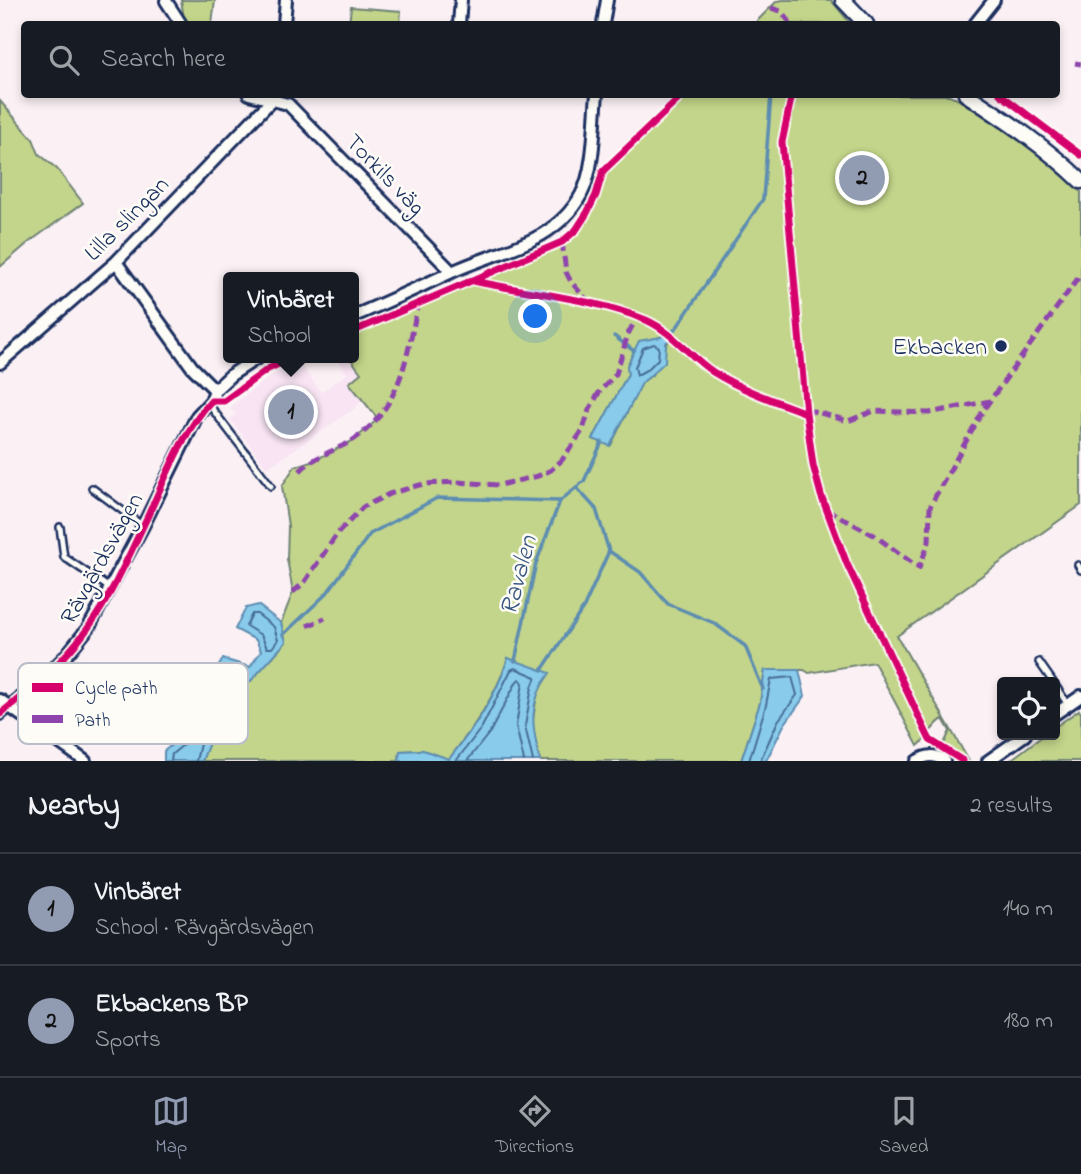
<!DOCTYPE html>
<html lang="en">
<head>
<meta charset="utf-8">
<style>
  :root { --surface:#171b24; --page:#20242c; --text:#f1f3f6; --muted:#9ea1a6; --line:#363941; --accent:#919bb2 }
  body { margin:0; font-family:"Indie Flower",sans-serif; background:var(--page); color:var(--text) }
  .controls { position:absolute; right:21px; bottom:21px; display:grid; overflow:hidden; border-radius:7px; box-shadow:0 4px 10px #0003 }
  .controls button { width:63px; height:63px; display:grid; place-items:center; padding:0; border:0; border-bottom:2px solid var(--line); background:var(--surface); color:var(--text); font:35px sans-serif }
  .you { position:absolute; left:536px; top:317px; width:24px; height:24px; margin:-18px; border:5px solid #fff; border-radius:50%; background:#1a73e8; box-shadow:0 0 0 10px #1a73e833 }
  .badge { display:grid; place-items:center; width:46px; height:46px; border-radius:50%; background:var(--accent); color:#111; font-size:23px; font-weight:700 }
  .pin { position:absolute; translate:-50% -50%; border:4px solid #fff; box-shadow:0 2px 7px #0006 }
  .popup { position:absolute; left:223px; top:272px; width:136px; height:91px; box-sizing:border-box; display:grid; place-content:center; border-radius:7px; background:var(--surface); filter:drop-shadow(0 2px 5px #0005); font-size:23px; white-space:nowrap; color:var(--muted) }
  .popup b { font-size:26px; color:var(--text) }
  .popup::after { content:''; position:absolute; left:50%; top:100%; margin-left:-14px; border:14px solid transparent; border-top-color:var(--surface) }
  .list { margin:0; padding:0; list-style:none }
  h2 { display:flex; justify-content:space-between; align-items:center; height:91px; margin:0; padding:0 28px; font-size:30px }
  h2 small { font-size:23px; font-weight:400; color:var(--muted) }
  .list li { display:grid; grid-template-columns:46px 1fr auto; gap:21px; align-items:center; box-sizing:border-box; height:112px; padding:0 28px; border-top:2px solid var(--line) }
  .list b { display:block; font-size:26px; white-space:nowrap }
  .list p { margin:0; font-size:23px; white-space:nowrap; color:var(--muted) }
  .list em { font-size:23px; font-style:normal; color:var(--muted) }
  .icon { flex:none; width:38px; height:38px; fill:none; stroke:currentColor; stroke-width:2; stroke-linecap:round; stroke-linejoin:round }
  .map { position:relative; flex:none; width:1081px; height:761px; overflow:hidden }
  .search { position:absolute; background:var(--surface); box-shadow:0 4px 10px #0003; left:21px; right:21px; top:21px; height:77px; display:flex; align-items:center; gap:18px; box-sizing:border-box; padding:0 24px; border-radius:7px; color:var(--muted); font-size:26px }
  .sheet { height:315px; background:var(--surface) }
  nav { display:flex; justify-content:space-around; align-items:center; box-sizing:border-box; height:98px; border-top:2px solid var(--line); background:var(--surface); font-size:19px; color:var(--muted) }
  nav a { display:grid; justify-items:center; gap:4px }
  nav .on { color:var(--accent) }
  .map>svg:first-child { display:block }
  .built { fill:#f8e4f3 }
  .green { fill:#c3d58a; stroke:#6f8274; stroke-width:2; fill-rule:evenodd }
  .water { fill:#89cbea; stroke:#5d8db2; stroke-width:2 }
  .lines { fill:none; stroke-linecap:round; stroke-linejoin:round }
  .shore { stroke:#476d96; stroke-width:2 }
  .stream { stroke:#5d8db2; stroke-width:3.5 }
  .lane-casing { stroke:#1b2f5e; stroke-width:10 }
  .street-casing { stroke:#1b2f5e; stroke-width:16 }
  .secondary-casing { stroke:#1b2f5e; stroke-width:19 }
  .lane { stroke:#fdfcf7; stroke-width:5 }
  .street { stroke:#fdfcf7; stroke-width:10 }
  .secondary { stroke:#fdfcf7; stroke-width:14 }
  .quiet { stroke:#8e44ad; stroke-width:5; stroke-dasharray:10 5; stroke-linecap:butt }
  .cycleway-casing { stroke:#fdfcf7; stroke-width:11 }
  .cycleway { stroke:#d6006c; stroke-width:7 }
  .poi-dot { fill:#1b2f5e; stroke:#fdfcf7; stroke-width:2.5 }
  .labels { text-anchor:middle; stroke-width:5; stroke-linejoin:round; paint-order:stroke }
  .street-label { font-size:24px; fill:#1b2f5e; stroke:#fdfcf7 }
  .poi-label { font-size:24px; fill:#1b2f5e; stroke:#fdfcf7; text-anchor:end }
  .water-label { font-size:26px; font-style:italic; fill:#365681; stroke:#fdfcf7 }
  .key { fill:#fdfcf7; stroke:#b9bec9; stroke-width:2 }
  .key-label { font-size:19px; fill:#1b2f5e }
</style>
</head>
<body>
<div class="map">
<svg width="1081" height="761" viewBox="0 0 1081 761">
  <rect width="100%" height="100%" fill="#fbf1f5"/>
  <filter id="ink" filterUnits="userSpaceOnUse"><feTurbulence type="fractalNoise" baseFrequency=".0143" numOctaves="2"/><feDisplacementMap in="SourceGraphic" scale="14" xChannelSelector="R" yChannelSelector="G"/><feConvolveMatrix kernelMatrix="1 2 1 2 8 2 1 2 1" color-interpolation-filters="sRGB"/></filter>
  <g filter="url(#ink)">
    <path class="built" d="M342 358H350L361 373 349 383 362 400 354 409 267 468 230 419 236 415 230 407 272 375 298 361 321 392 347 374 338 361Z"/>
    <path class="green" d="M181 0H215L212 24H185Z
      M783 0H831L851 24H754L777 1Z
      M351 7 401 11 400 24H349Z
      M684 95H950C997 122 1043 152 1081 192V505L897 636 969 761 944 744 950 731 943 719C932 725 928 738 918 746L874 662 809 673 804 670H765L760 703 741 761H540L532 726 538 688 508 658C496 696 473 728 449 759L422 750 400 751 399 761H202L227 695 249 683 286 642 281 623 293 592 287 559 288 526 282 486 295 466 317 459 354 440 378 419 349 383 361 373 350 358H354V334L562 242 576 230 587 213 596 195 603 171ZM665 333 670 338 652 375 642 382 611 445 593 439 628 374 627 366 639 342 661 337Z
      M0 101 33 139 39 154 57 169 83 203 28 243 0 267Z
      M1079 710 1081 713V761H1009L1044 735H1055V727Z"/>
    <path class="water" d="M665 333 670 338 666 343 665 362 642 383 610 446 593 439 628 374 627 366 639 341 661 337Z
      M258 605 281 623 286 642 249 683 227 695 202 761H164V751L187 733 203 692 223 659 250 667 261 651 256 640 235 629 246 608Z
      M508 658 550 673C527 703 532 727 540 761H399L400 751 423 750 449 759C473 729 497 696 508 658Z
      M765 670H799L805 696 784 725 766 761H741L760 703Z"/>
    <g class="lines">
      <path class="shore" d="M654 344 659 347 658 359 648 369 637 375 635 367 643 348Z
        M252 614H257L274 627 278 640 272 648H267L261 635 246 626Z
        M171 761 172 754 193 737 209 695 225 669 229 668 242 672 243 678 221 692 200 744 196 761
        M456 761 482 727 511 670 515 668 536 677 532 687 525 726 533 761
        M467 761 490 732 517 681 520 679 523 683 516 726 524 761
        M749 761 766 705 771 679 792 677 797 695 778 721 760 761"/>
      <path class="stream" d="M614 336 634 351
        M668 336 677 327 763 199 771 94
        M576 487 596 509 609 551 640 572 668 604 714 623 745 646 763 689
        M283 635 327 593 370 534 437 498 560 501 584 481 602 442
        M515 661 536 563 560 501
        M542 670 584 607 609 551"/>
      <defs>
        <path id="lane" d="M211 401 213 410 271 486
          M92 488 143 526
          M60 527 64 557 111 589
          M1078 565 1081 570
          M1039 662 1053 682
          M1055 685 1068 705"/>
        <path id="street" d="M166 1 181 24
          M284 24 286 0
          M459 24 461 0
          M603 24 607 0
          M975 24 994 0
          M249 94 288 104 452 272
          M116 262 192 367 215 390
          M354 316C390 301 425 284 461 268 506 249 556 241 581 195 595 169 594 124 597 94
          M0 363 116 262 271 101 275 94
          M0 700 85 761
          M0 714 40 682 64 658 89 627 143 526 197 416 211 401 215 390 231 375 257 358
          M1055 714 1081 696
          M917 761C927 755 934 754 944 761
          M988 761 1025 735"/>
        <path id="secondary" d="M843 0 866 24
          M966 94C1007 121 1046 147 1081 181"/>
      </defs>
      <use href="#lane" class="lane-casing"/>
      <use href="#street" class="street-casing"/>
      <use href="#secondary" class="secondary-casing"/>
      <use href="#lane" class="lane"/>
      <use href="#street" class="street"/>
      <use href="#secondary" class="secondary"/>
      <path class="quiet" d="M771 8 781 11 791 24
        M1075 63 1081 64
        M562 242 566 272 571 282 588 301
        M806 413 813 411 848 421 874 411 929 413 990 401
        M300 471C315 455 339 450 356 438 402 405 407 355 418 304
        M827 510 874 535 919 568 929 542 930 507 935 497 984 409 1081 274
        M293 592 304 583 337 534 363 507 389 494 423 484 457 482 499 485 538 476 551 470 562 460 583 430 589 410 600 391 616 374 628 334 637 317
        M307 626 325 618"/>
      <defs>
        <path id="cycleway" d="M792 94 782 142 806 413 813 465 821 495 847 564 927 734 930 740 963 761
          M1000 94 1081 155
          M474 281C531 294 591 297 646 320 673 332 689 356 713 372 742 390 774 401 806 413
          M354 331 562 242 576 230 587 213 596 195 603 171 684 94
          M0 714C32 688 64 662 88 628 111 596 128 558 144 524 164 483 180 435 211 401H224L268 369 291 358"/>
      </defs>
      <use href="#cycleway" class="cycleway-casing"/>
      <use href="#cycleway" class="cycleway"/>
    </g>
  </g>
  <circle class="poi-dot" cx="1001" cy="346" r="7"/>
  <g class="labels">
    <g class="street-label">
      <text transform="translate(386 174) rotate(46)" y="8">Torkils väg</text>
      <text transform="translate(126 218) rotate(-45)" y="8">Lilla slingan</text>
      <text transform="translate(101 558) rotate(-61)" y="8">Rävgärdsvägen</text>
    </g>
    <g class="poi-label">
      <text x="987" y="354">Ekbacken</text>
    </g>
    <g class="water-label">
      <text transform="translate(517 575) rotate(-75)" y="9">Ravalen</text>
    </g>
  </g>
  <rect x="18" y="663" width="230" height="81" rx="10" class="key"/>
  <rect x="32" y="683" width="31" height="9" fill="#d6006c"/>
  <rect x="32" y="715" width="31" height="8" fill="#8e44ad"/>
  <g class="key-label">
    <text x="75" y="694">Cycle path</text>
    <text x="75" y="726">Path</text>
  </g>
</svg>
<div class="controls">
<button><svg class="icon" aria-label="locate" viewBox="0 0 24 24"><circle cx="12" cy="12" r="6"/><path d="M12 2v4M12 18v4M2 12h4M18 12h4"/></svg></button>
</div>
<div class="you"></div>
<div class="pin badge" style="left:291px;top:412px">1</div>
<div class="popup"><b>Vinbäret</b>School</div>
<div class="pin badge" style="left:862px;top:178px">2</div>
<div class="search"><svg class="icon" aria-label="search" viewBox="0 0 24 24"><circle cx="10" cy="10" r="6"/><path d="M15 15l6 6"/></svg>Search here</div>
</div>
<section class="sheet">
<h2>Nearby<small>2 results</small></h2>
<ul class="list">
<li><span class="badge">1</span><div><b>Vinbäret</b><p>School · Rävgärdsvägen</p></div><em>140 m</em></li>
<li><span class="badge">2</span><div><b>Ekbackens BP</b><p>Sports</p></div><em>180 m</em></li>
</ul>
</section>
<nav>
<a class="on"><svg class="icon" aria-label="map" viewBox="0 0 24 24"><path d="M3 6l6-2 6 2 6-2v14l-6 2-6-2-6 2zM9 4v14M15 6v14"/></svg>Map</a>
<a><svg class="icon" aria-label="directions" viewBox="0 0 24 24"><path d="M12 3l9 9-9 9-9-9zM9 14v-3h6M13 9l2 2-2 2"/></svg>Directions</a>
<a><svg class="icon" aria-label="saved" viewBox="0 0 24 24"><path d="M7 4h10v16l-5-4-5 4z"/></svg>Saved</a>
</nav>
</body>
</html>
